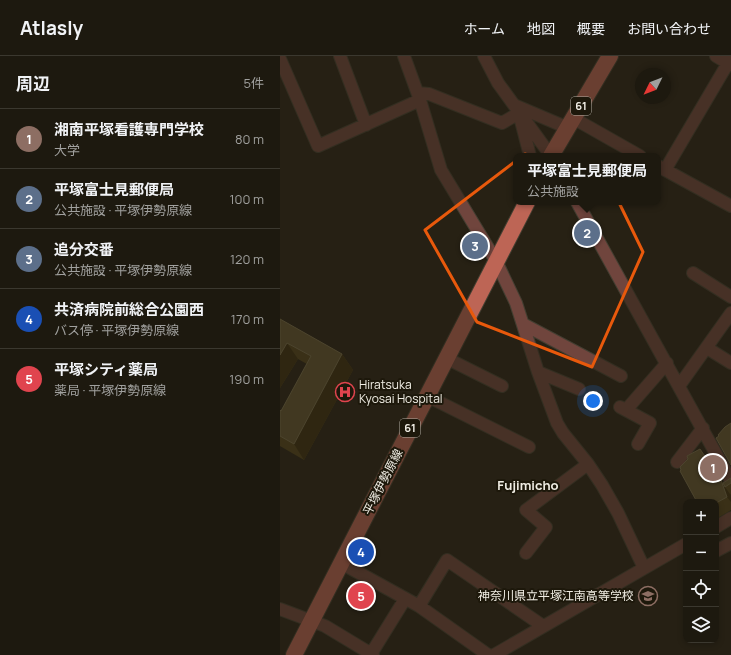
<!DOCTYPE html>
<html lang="ja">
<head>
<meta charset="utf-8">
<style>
  :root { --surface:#1d190f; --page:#2a261d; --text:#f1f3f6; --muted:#a0a09e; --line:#3b382f; --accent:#eda83c }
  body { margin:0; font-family:Manrope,"Noto Sans JP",sans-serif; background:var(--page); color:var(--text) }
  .controls { position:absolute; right:12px; bottom:12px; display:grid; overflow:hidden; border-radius:8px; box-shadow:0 2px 6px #0003 }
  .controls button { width:36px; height:36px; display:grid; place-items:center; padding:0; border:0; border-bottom:1px solid var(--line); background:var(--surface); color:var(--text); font:20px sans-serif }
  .compass { position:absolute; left:355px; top:12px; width:36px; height:36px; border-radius:50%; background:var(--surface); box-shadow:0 2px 6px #0003; rotate:227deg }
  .you { position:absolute; left:313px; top:345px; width:14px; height:14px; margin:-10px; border:3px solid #fff; border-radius:50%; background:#1a73e8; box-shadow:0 0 0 6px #1a73e833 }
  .badge { display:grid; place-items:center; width:26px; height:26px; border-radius:50%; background:var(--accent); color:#fff; font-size:13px; font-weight:700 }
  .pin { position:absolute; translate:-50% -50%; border:2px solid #fff; box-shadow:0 1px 4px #0006 }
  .popup { position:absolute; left:233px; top:97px; width:148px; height:52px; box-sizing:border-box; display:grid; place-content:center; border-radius:8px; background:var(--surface); filter:drop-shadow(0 1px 3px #0005); font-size:13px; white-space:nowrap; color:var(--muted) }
  .popup b { font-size:15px; color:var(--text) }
  .popup::after { content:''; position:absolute; left:50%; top:100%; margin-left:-8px; border:8px solid transparent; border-top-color:var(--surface) }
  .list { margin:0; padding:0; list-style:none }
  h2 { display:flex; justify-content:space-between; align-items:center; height:52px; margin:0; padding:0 16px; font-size:17px }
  h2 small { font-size:13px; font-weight:400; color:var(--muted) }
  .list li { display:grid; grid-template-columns:26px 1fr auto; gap:12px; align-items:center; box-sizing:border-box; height:60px; padding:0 16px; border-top:1px solid var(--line) }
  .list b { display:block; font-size:15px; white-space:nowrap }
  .list p { margin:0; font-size:13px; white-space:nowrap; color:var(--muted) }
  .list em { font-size:13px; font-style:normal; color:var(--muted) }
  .icon { flex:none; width:22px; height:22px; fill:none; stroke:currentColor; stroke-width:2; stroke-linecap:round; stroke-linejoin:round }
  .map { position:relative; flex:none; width:451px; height:599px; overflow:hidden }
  header { display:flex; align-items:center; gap:24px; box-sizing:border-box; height:56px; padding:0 20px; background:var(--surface); border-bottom:1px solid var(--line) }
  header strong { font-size:19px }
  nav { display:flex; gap:22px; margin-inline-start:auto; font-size:14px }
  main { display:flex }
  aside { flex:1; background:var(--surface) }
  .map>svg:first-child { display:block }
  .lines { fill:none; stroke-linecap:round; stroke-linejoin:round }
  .minor-casing { stroke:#433e31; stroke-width:14 }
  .major-casing { stroke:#433e31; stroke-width:18 }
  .minor { stroke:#70453d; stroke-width:12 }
  .major { stroke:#bd6555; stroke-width:16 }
  .wall { fill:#52441b }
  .shaded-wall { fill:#3a2e0f }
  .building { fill:#635631; stroke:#796e4d }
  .marked { fill:none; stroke:#e8590c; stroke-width:3; stroke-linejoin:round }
  .labels { text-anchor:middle; stroke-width:4; stroke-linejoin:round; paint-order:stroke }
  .shield { fill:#1d180b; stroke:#b1ada3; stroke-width:1 }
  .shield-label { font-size:11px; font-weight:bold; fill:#f0ede4 }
  .poi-label { font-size:12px; fill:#f0ede4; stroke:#1d180b; text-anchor:start }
  .street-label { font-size:12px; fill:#f0ede4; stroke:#1d180b }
  .neighbourhood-label { font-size:13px; font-weight:bold; fill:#f0ede4; stroke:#1d180b }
</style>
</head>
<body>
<header>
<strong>Atlasly</strong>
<nav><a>ホーム</a><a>地図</a><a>概要</a><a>お問い合わせ</a></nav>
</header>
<main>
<aside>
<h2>周辺<small>5件</small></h2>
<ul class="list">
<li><span class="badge" style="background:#8d6e63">1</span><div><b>湘南平塚看護専門学校</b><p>大学</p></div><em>80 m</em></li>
<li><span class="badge" style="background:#5c6f8a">2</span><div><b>平塚富士見郵便局</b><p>公共施設 · 平塚伊勢原線</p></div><em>100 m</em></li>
<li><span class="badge" style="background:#5c6f8a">3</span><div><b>追分交番</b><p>公共施設 · 平塚伊勢原線</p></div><em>120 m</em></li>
<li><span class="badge" style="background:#1a4fb4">4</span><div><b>共済病院前総合公園西</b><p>バス停 · 平塚伊勢原線</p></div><em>170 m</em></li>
<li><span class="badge" style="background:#e0444e">5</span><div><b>平塚シティ薬局</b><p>薬局 · 平塚伊勢原線</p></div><em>190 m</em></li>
</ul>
</aside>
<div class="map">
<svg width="451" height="599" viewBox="0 0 451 599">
  <rect width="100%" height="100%" fill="#272114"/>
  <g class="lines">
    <defs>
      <path id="minor" d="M60 0 86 69
        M124 0 140 44 161 114 216 205 236 247 258 316 277 367 283 377 308 408 322 429 338 457 364 512
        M204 0 218 27 271 100
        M436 0 451 9
        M0 3 38 90 140 44
        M138 37 149 38 222 67 239 57 250 100
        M234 49 288 72
        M293 62 360 100
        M378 110 451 150
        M385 114 451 2
        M297 146 451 425
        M413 217 451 241
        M243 268 341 320
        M427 292 451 307
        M166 302 222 330
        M258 316 299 333
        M399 330 451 257
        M147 340 249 391
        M340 351 370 367 358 388
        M346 354 387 307
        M397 406 423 372
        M436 471 451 462
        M436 495 451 487
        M246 497 266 471 246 454 308 408
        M61 507 139 550 167 504 263 570
        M139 550 208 599
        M0 553 45 570 93 599
        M91 598 125 543
        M214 599 406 488"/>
      <path id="major" d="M271 100 330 0
        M14 599 247 146"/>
    </defs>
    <use href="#minor" class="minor-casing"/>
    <use href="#major" class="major-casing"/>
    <use href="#minor" class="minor"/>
    <use href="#major" class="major"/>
  </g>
  <path class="wall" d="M200 187 202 190 198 196 188 191 186 188Z
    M0 263 62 298 73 314 24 404 0 390V354L1 355 27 308 18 303 0 332Z
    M420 393 443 427 451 422V439L450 438 451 441V454L436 463V446L401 414Z"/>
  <path class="shaded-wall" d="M200 187 202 190 198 196 196 193Z
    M7 287 18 303 0 332V299Z
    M62 298 73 314 24 404 14 388Z
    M420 393 445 430V431L450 438 451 441V446L447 441Z"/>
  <path class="building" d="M189 181 200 187 196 193 186 188Z
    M0 263 62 298 14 388 0 380V354L1 355 31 300 7 287 0 299Z
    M451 367V409L436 382 439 380 438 379 445 371Z
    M420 393 441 424 447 441 436 447V446H417L400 415 401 414 400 411 408 403 407 400Z
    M451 422V427L445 431 443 427Z"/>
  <path d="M0 0H451V599H0ZM245 98 330 128 363 196 312 311 197 266 145 174Z" fill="#272114" fill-opacity=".55" fill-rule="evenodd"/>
  <path class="marked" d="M245 98 330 128 363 196 312 311 197 266 145 174Z"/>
  <defs>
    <symbol id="hospital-ring" viewBox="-11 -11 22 22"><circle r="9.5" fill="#1d180b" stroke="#e0444e" stroke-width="1.5"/><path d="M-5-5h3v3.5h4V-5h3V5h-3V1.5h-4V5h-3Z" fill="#e0444e"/></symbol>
    <symbol id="school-ring" viewBox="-11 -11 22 22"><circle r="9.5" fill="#1d180b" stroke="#8d6e63" stroke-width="1.5"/><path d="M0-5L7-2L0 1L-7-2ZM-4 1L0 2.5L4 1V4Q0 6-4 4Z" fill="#8d6e63"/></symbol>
  </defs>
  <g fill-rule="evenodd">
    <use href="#hospital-ring" x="54" y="325" width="22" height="22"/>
    <use href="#school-ring" x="357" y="529" width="22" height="22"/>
  </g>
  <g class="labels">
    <g class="shield">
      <rect x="291" y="41" width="20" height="18" rx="3"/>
      <rect x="120" y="363" width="20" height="18" rx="3"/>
    </g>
    <g class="shield-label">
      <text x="301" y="54">61</text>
      <text x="130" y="376">61</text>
    </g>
    <g class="poi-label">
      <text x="79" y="333">Hiratsuka<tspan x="79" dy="14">Kyosai Hospital</tspan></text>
      <text x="354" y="544" text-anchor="end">神奈川県立平塚江南高等学校</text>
    </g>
    <g class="street-label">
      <text transform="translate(103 426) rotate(-63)" y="4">平塚伊勢原線</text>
    </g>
    <g class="neighbourhood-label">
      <text x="248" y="434">Fujimicho</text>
    </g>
  </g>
</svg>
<div class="controls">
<button>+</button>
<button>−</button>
<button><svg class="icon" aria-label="locate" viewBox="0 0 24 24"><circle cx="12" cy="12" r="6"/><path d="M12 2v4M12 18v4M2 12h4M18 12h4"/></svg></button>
<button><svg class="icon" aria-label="layers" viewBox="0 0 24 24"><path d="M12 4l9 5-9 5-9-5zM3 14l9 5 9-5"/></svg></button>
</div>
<svg class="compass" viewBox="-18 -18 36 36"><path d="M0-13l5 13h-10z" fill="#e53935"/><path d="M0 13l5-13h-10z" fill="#a0a09e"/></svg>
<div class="you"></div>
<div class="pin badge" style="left:433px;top:412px;background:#8d6e63">1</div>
<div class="pin badge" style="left:307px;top:177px;background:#5c6f8a">2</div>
<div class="popup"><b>平塚富士見郵便局</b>公共施設</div>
<div class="pin badge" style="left:195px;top:190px;background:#5c6f8a">3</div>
<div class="pin badge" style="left:81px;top:496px;background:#1a4fb4">4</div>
<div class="pin badge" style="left:81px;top:540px;background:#e0444e">5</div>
</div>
</main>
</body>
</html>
